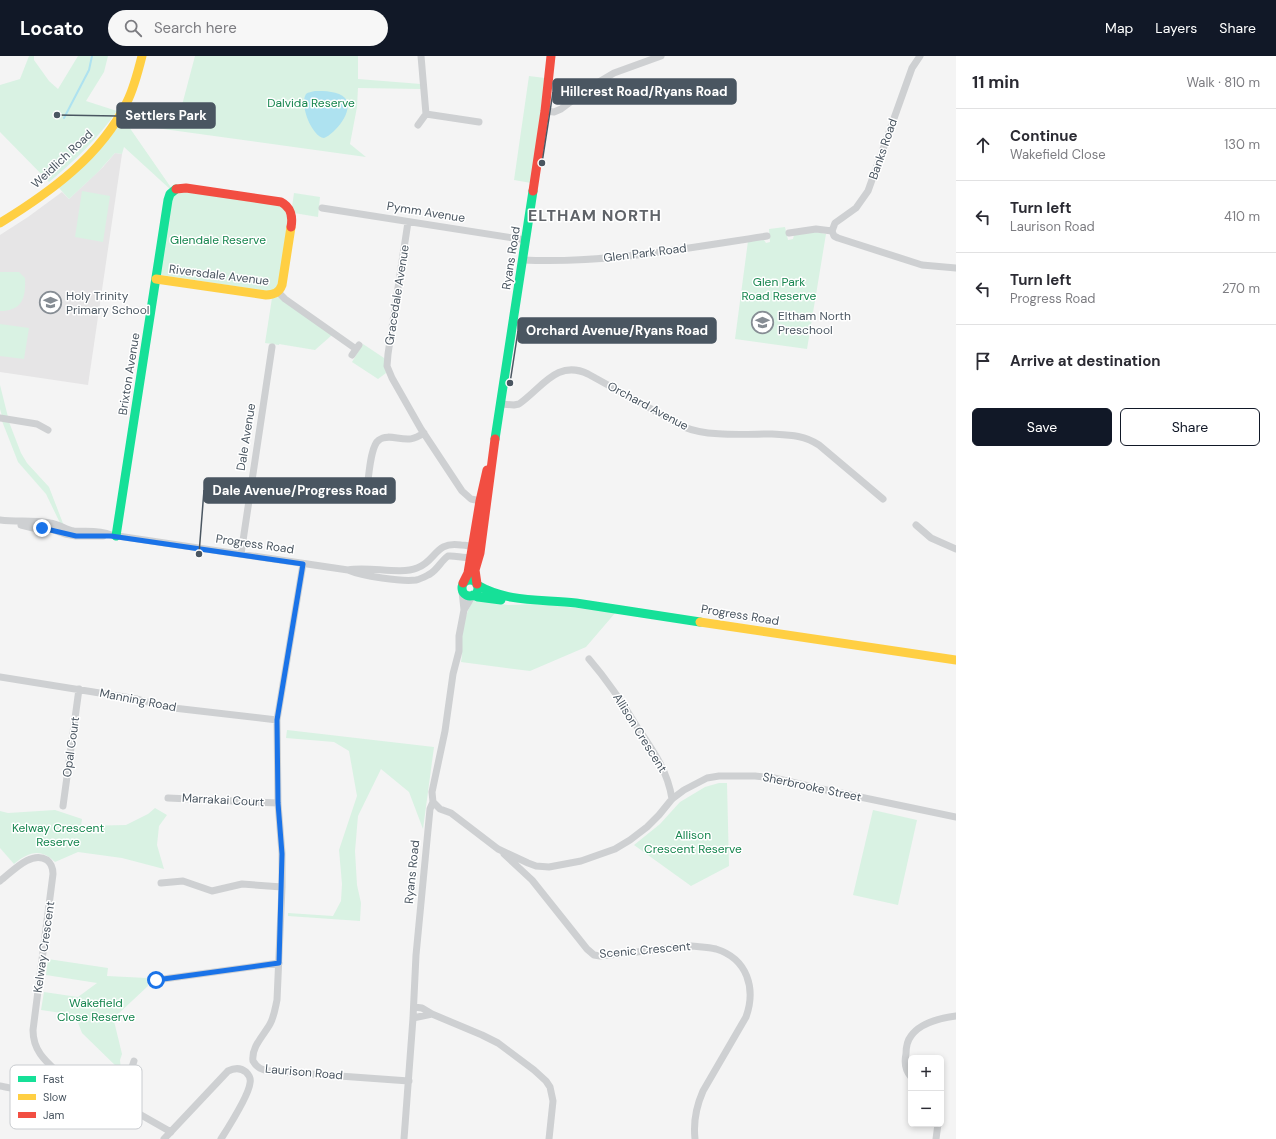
<!DOCTYPE html>
<html lang="en">
<head>
<meta charset="utf-8">
<style>
  :root { --surface:#fff; --page:#f7f7f7; --text:#2b2b33; --muted:#7c7c81; --line:#e1e1e2; --accent:#111827 }
  body { margin:0; font-family:"DM Sans",sans-serif; background:var(--page); color:var(--text) }
  .controls { position:absolute; right:12px; bottom:12px; display:grid; overflow:hidden; border-radius:6px; box-shadow:0 2px 6px #0003 }
  .controls button { width:36px; height:36px; display:grid; place-items:center; padding:0; border:0; border-bottom:1px solid var(--line); background:var(--surface); color:var(--text); font:20px sans-serif }
  .stop { position:absolute; width:12px; height:12px; margin:-9px; border:3px solid #1a73e8; border-radius:50%; background:#fff }
  .stop.end { background:#1a73e8; border-color:#fff; box-shadow:0 1px 4px #0008 }
  .list { margin:0; padding:0; list-style:none }
  h2 { display:flex; justify-content:space-between; align-items:center; height:52px; margin:0; padding:0 16px; font-size:17px }
  h2 small { font-size:13px; font-weight:400; color:var(--muted) }
  .list li { display:grid; grid-template-columns:26px 1fr auto; gap:12px; align-items:center; box-sizing:border-box; height:72px; padding:0 16px; border-top:1px solid var(--line) }
  .list b { display:block; font-size:15px; white-space:nowrap }
  .list p { margin:0; font-size:13px; white-space:nowrap; color:var(--muted) }
  .list em { font-size:13px; font-style:normal; color:var(--muted) }
  .actions { display:flex; gap:8px; padding:12px 16px }
  .actions a { flex:1; padding:9px 0; border:1px solid var(--accent); border-radius:6px; text-align:center; font-size:14px; color:var(--accent) }
  .actions .main { background:var(--accent); color:#fff }
  .icon { flex:none; width:22px; height:22px; fill:none; stroke:currentColor; stroke-width:2; stroke-linecap:round; stroke-linejoin:round }
  .map { position:relative; flex:none; width:956px; height:1083px; overflow:hidden }
  header { display:flex; align-items:center; gap:24px; box-sizing:border-box; height:56px; padding:0 20px; background:var(--accent); color:#fff }
  header strong { font-size:19px }
  nav { display:flex; gap:22px; margin-inline-start:auto; font-size:14px }
  .search { width:280px; height:36px; background:var(--page); display:flex; align-items:center; gap:10px; box-sizing:border-box; padding:0 14px; border-radius:22px; color:var(--muted); font-size:15px }
  main { display:flex }
  aside { flex:1; background:var(--surface) }
  .map>svg:first-child { display:block }
  .education { fill:#e6e5e6 }
  .green { fill:#d9f2e3 }
  .water { fill:#aee2f0 }
  .lines { fill:none; stroke-linecap:round; stroke-linejoin:round }
  .stream { stroke:#aee2f0; stroke-width:2 }
  .street { stroke:#ced0d2; stroke-width:7 }
  .fast { stroke:#16e098; stroke-width:9 }
  .slow { stroke:#ffcf43; stroke-width:9 }
  .jam { stroke:#f24e42; stroke-width:9 }
  .route { stroke:#1a73e8; stroke-width:5 }
  .labels { text-anchor:middle; stroke-width:3; stroke-linejoin:round; paint-order:stroke }
  .park-label { font-size:12px; fill:#17864f; stroke:#fff }
  .street-label { font-size:12px; fill:#4a5661; stroke:#fff }
  .poi-label { font-size:12px; fill:#4a5661; stroke:#fff; text-anchor:start }
  .district-label { font-size:16px; font-weight:bold; letter-spacing:1px; fill:#5f6368; stroke:#fff }
  .key { fill:#fff; stroke:#c9ccd0; stroke-width:1 }
  .key-label { font-size:11px; fill:#4a5661 }
  .leader { fill:none; stroke:#4a5661; stroke-width:1.5 }
  .callout-dot { fill:#4a5661; stroke:#fff; stroke-width:1.5 }
  .callout { fill:#4a5661; stroke:#4a5661; stroke-width:1.5 }
  .callout-label { font-size:13px; text-anchor:middle; font-weight:bold; fill:#fff }
</style>
</head>
<body>
<header>
<strong>Locato</strong>
<div class="search"><svg class="icon" aria-label="search" viewBox="0 0 24 24"><circle cx="10" cy="10" r="6"/><path d="M15 15l6 6"/></svg>Search here</div>
<nav><a>Map</a><a>Layers</a><a>Share</a></nav>
</header>
<main>
<div class="map">
<svg width="956" height="1083" viewBox="0 0 956 1083">
  <rect width="100%" height="100%" fill="#f4f4f4"/>
  <path class="education" d="M115 97 122 98 88 329 0 316V179L28 161 62 136 69 143 103 111Z"/>
  <path class="green" d="M29 0H34V4L49 25 58 33 78 0H108L104 16 86 45 117 55C98 82 75 105 49 126L0 76V29L20 23Z
    M195 0H358V23L421 28V33L358 32 357 51 350 88 366 101 127 68 172 133 171 134 124 91 122 98 115 97 98 116 69 143 59 132 100 93 125 62 177 68Z
    M529 20 545 22 531 127 514 124Z
    M82 135 110 140 103 186 75 181Z
    M178 135 278 148 289 157 281 223 274 236 161 219 160 217 170 144Z
    M294 137 320 141 318 161 294 157 292 151Z
    M785 171 788 184 793 183 794 179 816 176 826 178 807 293 735 283 748 185 764 184 766 187 770 186 769 173Z
    M0 216H19L25 222C26 242 22 255 0 255Z
    M277 241 280 242 332 279 315 294 279 288V289L265 287 272 242Z
    M0 268 29 272 24 303 0 300Z
    M363 288 384 302 386 317 378 323 352 306Z
    M0 329 8 361 2 360 0 353Z
    M2 365 9 366 21 397 27 407 49 431 64 470 60 467 46 438 18 406Z
    M475 544 508 549 537 548 616 556 586 591 530 615 461 606C463 597 461 589 462 580 463 571 467 550 475 544Z
    M287 674 434 691 423 773 409 736 381 713 358 760 355 795 357 829 361 847 360 865 288 860V857L333 860 341 845 342 828 339 794 357 740 349 695 334 686 286 682Z
    M719 727H727L729 810 691 830 634 789 660 768 680 746 705 731Z
    M155 752 167 759 159 770 157 789 164 813 122 802 78 796 55 806C40 792 29 796 14 808L0 792V755L8 757 55 754 82 763 81 770 126 769 148 758Z
    M873 754 917 764 898 849 853 839Z
    M48 903 108 912 107 920 147 922 148 930 117 959 114 965 122 998 120 1004 121 1015 82 977 75 959 41 954 44 936 78 941 97 927 46 919Z"/>
  <path class="water" d="M315 35C324 35 339 35 345 42 355 54 335 78 324 82 312 81 299 48 306 38 308 36 312 36 315 35Z"/>
  <g class="lines">
    <path class="stream" d="M64 62 89 14 92 0"/>
    <path class="street" d="M545 55 554 56 561 53 592 30 614 17 661 0
      M426 58 479 66
      M418 69 426 58 421 0
      M322 152 526 184
      M408 166 388 298 387 310 392 322 421 373 462 435 471 443 485 446
      M832 175 835 167 856 152 868 135 912 12 920 0
      M832 175 834 180 838 182 922 209 956 212
      M789 177 816 173 832 175
      M523 204C605 208 686 192 767 180
      M278 236 285 243 356 293
      M352 299 359 289
      M501 348 514 349 519 348C542 332 557 303 588 318L684 371C707 381 746 378 772 378 790 379 804 379 819 389L883 443
      M0 362 37 368 48 374
      M367 432C369 421 370 390 379 384 384 380 391 381 397 382 409 384 413 384 424 377
      M0 464C17 466 33 464 50 467 59 468 66 474 74 475 87 476 99 474 111 479L348 514C362 520 402 526 416 524 421 523 426 520 430 518 438 513 441 505 448 500 457 499 466 504 474 500
      M21 469 33 472H48L65 478 76 480H103
      M916 469 931 482 956 493
      M241 498 272 291
      M303 508 277 664 278 747 282 797V831L277 944C275 953 274 961 270 968 264 979 251 991 253 1005 257 1012 262 1014 270 1015L409 1025
      M348 514C369 510 400 519 417 512 437 505 434 485 461 489 467 489 471 490 476 493
      M464 554 473 539
      M589 603C608 625 624 649 639 674 654 696 668 716 672 743
      M0 621 137 643 165 651 277 664
      M168 742 278 747
      M433 746 440 753 451 757 498 793 528 807 536 810 549 811 581 805 615 793 630 784 647 771 659 759 672 743 684 734 707 722 719 720H755L774 722 817 732 956 761
      M63 750 79 633
      M504 798 532 824 587 893 594 899 600 900 691 890C700 891 708 891 716 893 748 903 756 933 746 961L703 1035C696 1051 693 1065 695 1083
      M0 825C12 816 31 794 47 804 52 808 53 812 53 818L33 974C33 997 48 1007 64 1022
      M161 827 183 825 212 835 242 828 282 831
      M156 924 279 907
      M414 951 422 952 432 958 482 979 498 987 534 1014 546 1025 550 1031 553 1045 549 1083
      M413 962 432 958
      M911 1021C905 1014 904 1007 906 998 906 992 907 985 911 980 920 967 941 962 956 960
      M0 1030C13 1032 40 1040 52 1033 56 1031 60 1026 64 1022L75 1033 85 1039 120 1047 171 1076
      M120 1047 134 1005
      M164 1083 228 1015C234 1012 240 1011 246 1016 249 1019 251 1023 250 1027 249 1038 228 1072 221 1083
      M404 1083 413 962 416 899 430 753 433 746 432 736 445 675 453 618 459 595V580L464 554 462 535
      M936 1083 938 1068"/>
    <path class="fast" d="M495 383 533 135
      M116 480 168 144 170 138 176 133
      M462 532a8 8 0 1 1 16 0a8 8 0 1 1-16 0Z
      M477 529C508 547 542 543 576 547 617 553 659 560 700 566
      M473 539 478 541 501 544"/>
    <path class="slow" d="M0 167C49 137 101 100 127 46 134 32 138 16 142 0
      M156 223 266 239C274 239 279 237 282 229L291 171
      M700 566 956 604"/>
    <path class="jam" d="M176 133 186 132 281 146C291 151 293 161 291 171
      M533 135 545 55 551 0
      M463 527 468 517 480 445 487 414
      M477 528 475 514 480 497 495 383"/>
  </g>
  <g class="lines">
    <path class="route" d="M42 472 76 480H111L303 508 277 664 278 747 282 798 279 907 156 924"/>
  </g>
  <defs>
    <symbol id="school-ring" viewBox="-11 -11 22 22"><circle r="9.5" fill="#fff" stroke="#868d94" stroke-width="1.5"/><path d="M0-5L7-2L0 1L-7-2ZM-4 1L0 2.5L4 1V4Q0 6-4 4Z" fill="#868d94"/></symbol>
  </defs>
  <g fill-rule="evenodd">
    <use href="#school-ring" x="38" y="234" width="25" height="25"/>
    <use href="#school-ring" x="750" y="254" width="25" height="25"/>
  </g>
  <g class="labels">
    <g class="park-label">
      <text x="311" y="51">Dalvida Reserve</text>
      <text x="218" y="188">Glendale Reserve</text>
      <text x="779" y="230">Glen Park<tspan x="779" dy="14">Road Reserve</tspan></text>
      <text x="58" y="776">Kelway Crescent<tspan x="58" dy="14">Reserve</tspan></text>
      <text x="693" y="783">Allison<tspan x="693" dy="14">Crescent Reserve</tspan></text>
      <text x="96" y="951">Wakefield<tspan x="96" dy="14">Close Reserve</tspan></text>
    </g>
    <g class="street-label">
      <text transform="translate(883 93) rotate(-71)" y="4">Banks Road</text>
      <text transform="translate(62 103) rotate(-43)" y="4">Weidlich Road</text>
      <text transform="translate(426 156) rotate(9)" y="4">Pymm Avenue</text>
      <text transform="translate(645 197) rotate(-7)" y="4">Glen Park Road</text>
      <text transform="translate(511 202) rotate(-81)" y="4">Ryans Road</text>
      <text transform="translate(219 219) rotate(7)" y="4">Riversdale Avenue</text>
      <text transform="translate(397 239) rotate(-81)" y="4">Gracedale Avenue</text>
      <text transform="translate(129 318) rotate(-81)" y="4">Brixton Avenue</text>
      <text transform="translate(648 350) rotate(28)" y="4">Orchard Avenue</text>
      <text transform="translate(246 381) rotate(-81)" y="4">Dale Avenue</text>
      <text transform="translate(255 488) rotate(8)" y="4">Progress Road</text>
      <text transform="translate(740 559) rotate(9)" y="4">Progress Road</text>
      <text transform="translate(138 644) rotate(11)" y="4">Manning Road</text>
      <text transform="translate(640 677) rotate(58)" y="4">Allison Crescent</text>
      <text transform="translate(71 691) rotate(-82)" y="4">Opal Court</text>
      <text transform="translate(812 731) rotate(12)" y="4">Sherbrooke Street</text>
      <text transform="translate(223 744) rotate(3)" y="4">Marrakai Court</text>
      <text transform="translate(412 816) rotate(-84)" y="4">Ryans Road</text>
      <text transform="translate(44 891) rotate(-82)" y="4">Kelway Crescent</text>
      <text transform="translate(645 894) rotate(-5)" y="4">Scenic Crescent</text>
      <text transform="translate(304 1016) rotate(5)" y="4">Laurison Road</text>
    </g>
    <g class="poi-label">
      <text x="66" y="244">Holy Trinity<tspan x="66" dy="14">Primary School</tspan></text>
      <text x="778" y="264">Eltham North<tspan x="778" dy="14">Preschool</tspan></text>
    </g>
    <g class="district-label">
      <text x="595" y="165">ELTHAM NORTH</text>
    </g>
  </g>
  <rect x="10" y="1009" width="132" height="64" rx="6" class="key"/>
  <rect x="18" y="1020" width="18" height="6" fill="#16e098"/>
  <rect x="18" y="1038" width="18" height="6" fill="#ffcf43"/>
  <rect x="18" y="1056" width="18" height="6" fill="#f24e42"/>
  <g class="key-label">
    <text x="43" y="1027">Fast</text>
    <text x="43" y="1045">Slow</text>
    <text x="43" y="1063">Jam</text>
  </g>
  <path class="leader" d="M542 107L553 36M57 59L117 60M510 327L518 275M199 498L204 434"/>
  <g class="callout-dot">
    <circle cx="542" cy="107" r="4"/>
    <circle cx="57" cy="59" r="4"/>
    <circle cx="510" cy="327" r="4"/>
    <circle cx="199" cy="498" r="4"/>
  </g>
  <g class="callout">
    <rect x="553" y="23" width="183" height="25" rx="4"/>
    <rect x="117" y="47" width="98" height="25" rx="4"/>
    <rect x="518" y="262" width="198" height="25" rx="4"/>
    <rect x="204" y="422" width="191" height="25" rx="4"/>
  </g>
  <g class="callout-label">
    <text x="644" y="40">Hillcrest Road/Ryans Road</text>
    <text x="166" y="64">Settlers Park</text>
    <text x="617" y="279">Orchard Avenue/Ryans Road</text>
    <text x="300" y="439">Dale Avenue/Progress Road</text>
  </g>
</svg>
<div class="controls">
<button>+</button>
<button>−</button>
</div>
<div class="stop" style="left:156px;top:924px"></div>
<div class="stop end" style="left:42px;top:472px"></div>
</div>
<aside>
<h2>11 min<small>Walk · 810 m</small></h2>
<ul class="list">
<li><svg class="icon" aria-label="ahead" viewBox="0 0 24 24"><path d="M12 20V5M6 11l6-6 6 6"/></svg><div><b>Continue</b><p>Wakefield Close</p></div><em>130 m</em></li>
<li><svg class="icon" aria-label="left" viewBox="0 0 24 24"><path d="M17 20v-9H6M10 6l-5 5 5 5"/></svg><div><b>Turn left</b><p>Laurison Road</p></div><em>410 m</em></li>
<li><svg class="icon" aria-label="left" viewBox="0 0 24 24"><path d="M17 20v-9H6M10 6l-5 5 5 5"/></svg><div><b>Turn left</b><p>Progress Road</p></div><em>270 m</em></li>
<li><svg class="icon" aria-label="arrive" viewBox="0 0 24 24"><path d="M6 21V4h12l-3 4 3 4H6"/></svg><div><b>Arrive at destination</b></div></li>
</ul>
<div class="actions"><a class="main">Save</a><a>Share</a></div>
</aside>
</main>
</body>
</html>
